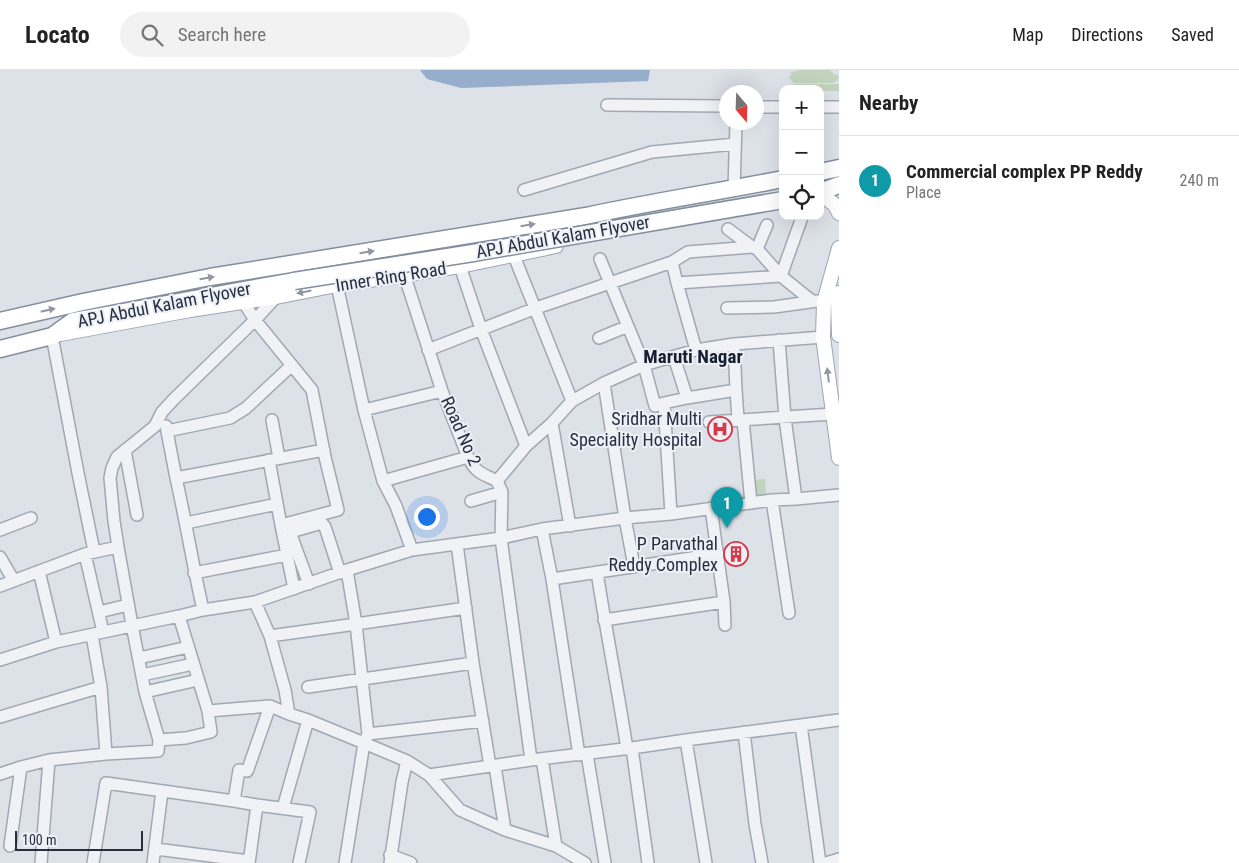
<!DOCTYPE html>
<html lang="en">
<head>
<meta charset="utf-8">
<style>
  :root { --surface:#fff; --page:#f2f2f2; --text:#222; --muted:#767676; --line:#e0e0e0; --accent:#d73949 }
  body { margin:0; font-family:"Roboto Condensed",sans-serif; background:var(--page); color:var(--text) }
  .controls { position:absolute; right:15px; top:15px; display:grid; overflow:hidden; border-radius:10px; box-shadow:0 5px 20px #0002 }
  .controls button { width:45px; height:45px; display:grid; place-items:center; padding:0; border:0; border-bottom:1px solid var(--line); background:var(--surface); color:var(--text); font:25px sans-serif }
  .compass { position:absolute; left:719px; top:15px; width:45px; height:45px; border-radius:50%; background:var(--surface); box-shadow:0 5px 20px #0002; rotate:161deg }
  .scale { position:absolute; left:15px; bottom:12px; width:128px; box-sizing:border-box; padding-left:5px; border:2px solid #262e40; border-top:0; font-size:14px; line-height:18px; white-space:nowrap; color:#262e40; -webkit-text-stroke:4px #edf0f6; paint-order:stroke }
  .you { position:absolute; left:426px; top:446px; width:18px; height:18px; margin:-12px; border:4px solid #fff; border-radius:50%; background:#1a73e8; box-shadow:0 0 0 8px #1a73e833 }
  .badge { display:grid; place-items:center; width:32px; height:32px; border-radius:50%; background:var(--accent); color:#fff; font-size:16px; font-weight:700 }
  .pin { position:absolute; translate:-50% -41px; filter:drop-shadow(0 1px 2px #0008) }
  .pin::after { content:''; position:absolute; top:26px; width:18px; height:15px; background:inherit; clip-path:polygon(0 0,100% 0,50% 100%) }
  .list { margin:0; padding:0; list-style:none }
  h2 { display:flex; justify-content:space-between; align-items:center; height:65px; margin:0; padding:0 20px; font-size:21px }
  h2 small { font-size:16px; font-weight:400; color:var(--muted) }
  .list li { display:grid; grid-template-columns:32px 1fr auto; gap:15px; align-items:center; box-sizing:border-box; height:90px; padding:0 20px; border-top:1px solid var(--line) }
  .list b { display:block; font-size:19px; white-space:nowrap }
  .list p { margin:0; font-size:16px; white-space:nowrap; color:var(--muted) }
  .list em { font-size:16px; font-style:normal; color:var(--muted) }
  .icon { flex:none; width:28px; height:28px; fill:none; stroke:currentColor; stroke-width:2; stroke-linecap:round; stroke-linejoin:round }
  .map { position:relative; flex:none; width:839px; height:793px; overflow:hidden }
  header { display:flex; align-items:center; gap:30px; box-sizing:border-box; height:70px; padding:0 25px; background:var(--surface); border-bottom:1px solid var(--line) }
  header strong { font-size:24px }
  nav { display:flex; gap:28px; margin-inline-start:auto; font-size:18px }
  .search { width:350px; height:45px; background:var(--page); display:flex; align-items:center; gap:12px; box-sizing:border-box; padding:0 18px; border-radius:28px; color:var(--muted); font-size:19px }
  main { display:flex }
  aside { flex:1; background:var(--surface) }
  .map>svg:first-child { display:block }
  .green { fill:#c2d3be }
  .water { fill:#96adcb }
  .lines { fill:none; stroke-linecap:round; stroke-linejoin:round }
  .minor-casing { stroke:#a2a8b2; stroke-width:14 }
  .major-casing { stroke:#9ca5b5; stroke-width:16 }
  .highway-casing { stroke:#848ea0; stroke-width:19 }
  .minor { stroke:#f0f2f6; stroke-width:11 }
  .major { stroke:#fff; stroke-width:14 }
  .highway { stroke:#fff; stroke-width:16 }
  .highway-bridge-casing { stroke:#848ea0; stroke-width:19; stroke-linecap:butt }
  .highway-bridge { stroke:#fff; stroke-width:16 }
  .oneway { fill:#9296a0 }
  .labels { text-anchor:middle; stroke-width:4; stroke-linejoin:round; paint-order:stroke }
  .street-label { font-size:18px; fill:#262e40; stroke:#edf0f6 }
  .poi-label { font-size:18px; fill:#262e40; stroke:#edf0f6; text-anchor:end }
  .neighbourhood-label { font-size:19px; font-weight:bold; fill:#181f31; stroke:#edf0f6 }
</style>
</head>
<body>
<header>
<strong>Locato</strong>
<div class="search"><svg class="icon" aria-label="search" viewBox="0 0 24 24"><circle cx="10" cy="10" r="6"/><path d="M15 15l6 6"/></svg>Search here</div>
<nav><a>Map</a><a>Directions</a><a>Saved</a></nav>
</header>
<main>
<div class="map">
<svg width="839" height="793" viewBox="0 0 839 793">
  <rect width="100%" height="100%" fill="#dde1e8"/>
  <path class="green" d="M800 0H830L835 5H839L837 11 832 13H794L788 7 791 6V2Z
    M793 14H839V21H820V19H798Z
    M765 409 766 425 755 426 753 410Z"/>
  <path class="water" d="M420 0H650L648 11 461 18 427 9Z"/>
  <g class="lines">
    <defs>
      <path id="minor" d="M607 35 726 36
        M756 37H783
        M820 37H839
        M734 119 736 52
        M524 120 652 82 735 74
        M728 159 752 177 757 179 781 206 812 231
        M757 179 767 155
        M514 186 572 331
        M600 189 644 295 655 336 664 333 671 444
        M672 192 677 213 696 280
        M460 196 481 259 526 376
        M404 204 442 321 468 387C476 403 481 403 497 411L526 376 552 353 572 331 604 313 644 295 696 280 734 274 823 267
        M677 213 781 206 801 150
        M337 215 364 340 383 411 396 436 412 480
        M244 233 255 250 312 320 325 387 338 440 281 455 294 519
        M727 238 774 237 817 231
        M52 266 78 403 94 481
        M599 268 628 256
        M779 270 785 348 796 429 839 425
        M428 280 536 238 672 192 688 182 752 177
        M674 287 687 328 736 320 734 274
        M604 313 625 448 634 496
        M736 320 738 349
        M664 333 687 328
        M364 340 442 321
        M272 350 279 388
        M743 350 751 433
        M709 352 833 344
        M552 353 570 456
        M166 356 176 408
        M167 361 230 348 246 338 292 295
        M125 380 137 445
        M269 390 281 455
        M383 411 468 387
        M497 411 502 422 501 468 531 690
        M772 430 789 543
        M471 431 502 422
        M711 438 724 532 725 555
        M186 453 277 434
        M542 459 552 509 579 685
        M0 460 31 448
        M457 474 473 593 490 696
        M85 484 103 562
        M0 487 14 511
        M39 501 56 572
        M597 502C606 561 618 620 627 679
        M194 503 287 485
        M552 509 718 484
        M309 514 291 465 292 463 294 461 322 453 325 457 340 503
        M0 516 85 484 118 477
        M255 532 270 566
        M466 538 356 554 368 664 364 673 407 691 429 705 460 740 505 760 556 776 585 793
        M203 540C193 496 186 452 176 408L324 380
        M99 542 128 535
        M179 546 208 641 270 636 289 644
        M604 550 724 532
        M92 565 101 617 106 684 158 681 159 670 186 668 211 662 208 641
        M139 588 188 577
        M0 590 56 572 179 546 203 540 255 532 347 500 412 480 501 468 542 459 625 448 671 444 772 430 796 429
        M142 605 193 594
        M308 617 473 593
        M145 622 198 610
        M0 647 101 617
        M744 662 755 754 762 793
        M368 664 483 651
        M159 670 145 622 132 555 118 477 114 451 110 408 112 398 117 387 155 356 162 342 173 330 255 250 276 227
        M686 670 706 793
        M632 678 648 793
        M587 684 605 793
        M542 689 556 776
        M495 696 505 760
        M0 704 21 697 49 690 106 684
        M429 705 531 690 632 678 686 670 801 655
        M257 735 234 731 239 700 247 701 248 699 270 636
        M283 738 308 650
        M10 776 21 697
        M156 779 249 791
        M390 785 411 793
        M41 793 49 690
        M93 793 106 713 234 731
        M153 793 162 721
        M249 793 257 735 310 742 299 793
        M345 793 364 673 308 650 289 644 285 620 270 566 356 554 347 500
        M390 793 402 712 407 691
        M820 793 801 655 839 650
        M826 793 839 789"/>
      <path id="major" d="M825 127 835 135 839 143
        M839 178 824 232 823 267 839 388
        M839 223 838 231 839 265
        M55 265 190 240 276 227 337 215 460 196 556 176"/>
      <path id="highway" d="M820 102 839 98
        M820 122 839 115
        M0 251 83 232 210 207 586 146C651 132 717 122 783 109
        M0 279 52 266 73 251 294 211"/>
    </defs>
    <use href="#minor" class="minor-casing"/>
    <use href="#major" class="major-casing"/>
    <use href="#highway" class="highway-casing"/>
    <use href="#minor" class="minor"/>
    <use href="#major" class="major"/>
    <use href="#highway" class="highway"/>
    <defs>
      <path id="highway-bridge" d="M294 211 473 183 783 130"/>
    </defs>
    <use href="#highway-bridge" class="highway-bridge-casing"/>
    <use href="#highway-bridge" class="highway-bridge"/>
  </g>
  <defs><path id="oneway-solid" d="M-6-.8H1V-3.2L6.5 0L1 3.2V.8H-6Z" transform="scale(1.25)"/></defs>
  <g class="oneway">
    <use href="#oneway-solid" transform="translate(528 155) rotate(-9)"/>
    <use href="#oneway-solid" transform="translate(367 182) rotate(-9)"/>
    <use href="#oneway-solid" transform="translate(207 208) rotate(-10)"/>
    <use href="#oneway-solid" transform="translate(304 222) rotate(169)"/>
    <use href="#oneway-solid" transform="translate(48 240) rotate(-13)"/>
    <use href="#oneway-solid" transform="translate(828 305) rotate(-97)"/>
  </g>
  <defs>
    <symbol id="hospital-ring" viewBox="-11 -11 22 22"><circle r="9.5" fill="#edf0f6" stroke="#d73949" stroke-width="1.5"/><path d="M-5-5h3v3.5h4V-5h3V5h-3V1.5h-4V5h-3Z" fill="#d73949"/></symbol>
    <symbol id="building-ring" viewBox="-11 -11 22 22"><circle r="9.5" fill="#edf0f6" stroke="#d73949" stroke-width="1.5"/><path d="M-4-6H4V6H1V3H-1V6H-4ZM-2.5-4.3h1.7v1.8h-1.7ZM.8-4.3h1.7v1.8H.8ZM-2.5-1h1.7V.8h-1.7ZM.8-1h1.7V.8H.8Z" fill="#d73949"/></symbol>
  </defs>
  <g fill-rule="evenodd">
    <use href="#hospital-ring" x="706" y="345" width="28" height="28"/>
    <use href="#building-ring" x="722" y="470" width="28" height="28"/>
  </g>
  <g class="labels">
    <g class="street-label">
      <text transform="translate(563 167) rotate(-10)" y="6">APJ Abdul Kalam Flyover</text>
      <text transform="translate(391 207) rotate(-9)" y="6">Inner Ring Road</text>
      <text transform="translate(164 235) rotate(-11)" y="6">APJ Abdul Kalam Flyover</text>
      <text transform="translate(461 361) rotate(66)" y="6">Road No 2</text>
    </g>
    <g class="poi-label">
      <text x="702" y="355">Sridhar Multi<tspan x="702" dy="21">Speciality Hospital</tspan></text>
      <text x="718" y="480">P Parvathal<tspan x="718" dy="21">Reddy Complex</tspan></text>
    </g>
    <g class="neighbourhood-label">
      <text x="693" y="293">Maruti Nagar</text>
    </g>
  </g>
</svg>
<div class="controls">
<button>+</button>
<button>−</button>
<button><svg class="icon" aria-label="locate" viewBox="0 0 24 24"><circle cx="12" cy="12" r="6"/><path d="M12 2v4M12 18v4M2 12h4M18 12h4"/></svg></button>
</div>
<svg class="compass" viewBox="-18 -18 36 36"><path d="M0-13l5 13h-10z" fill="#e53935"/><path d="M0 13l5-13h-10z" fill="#767676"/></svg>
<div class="scale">100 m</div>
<div class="you"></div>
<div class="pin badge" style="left:727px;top:458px;background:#0f9aa8">1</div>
</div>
<aside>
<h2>Nearby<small></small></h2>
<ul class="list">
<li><span class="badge" style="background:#0f9aa8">1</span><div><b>Commercial complex PP Reddy</b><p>Place</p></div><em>240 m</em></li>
</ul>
</aside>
</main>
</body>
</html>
